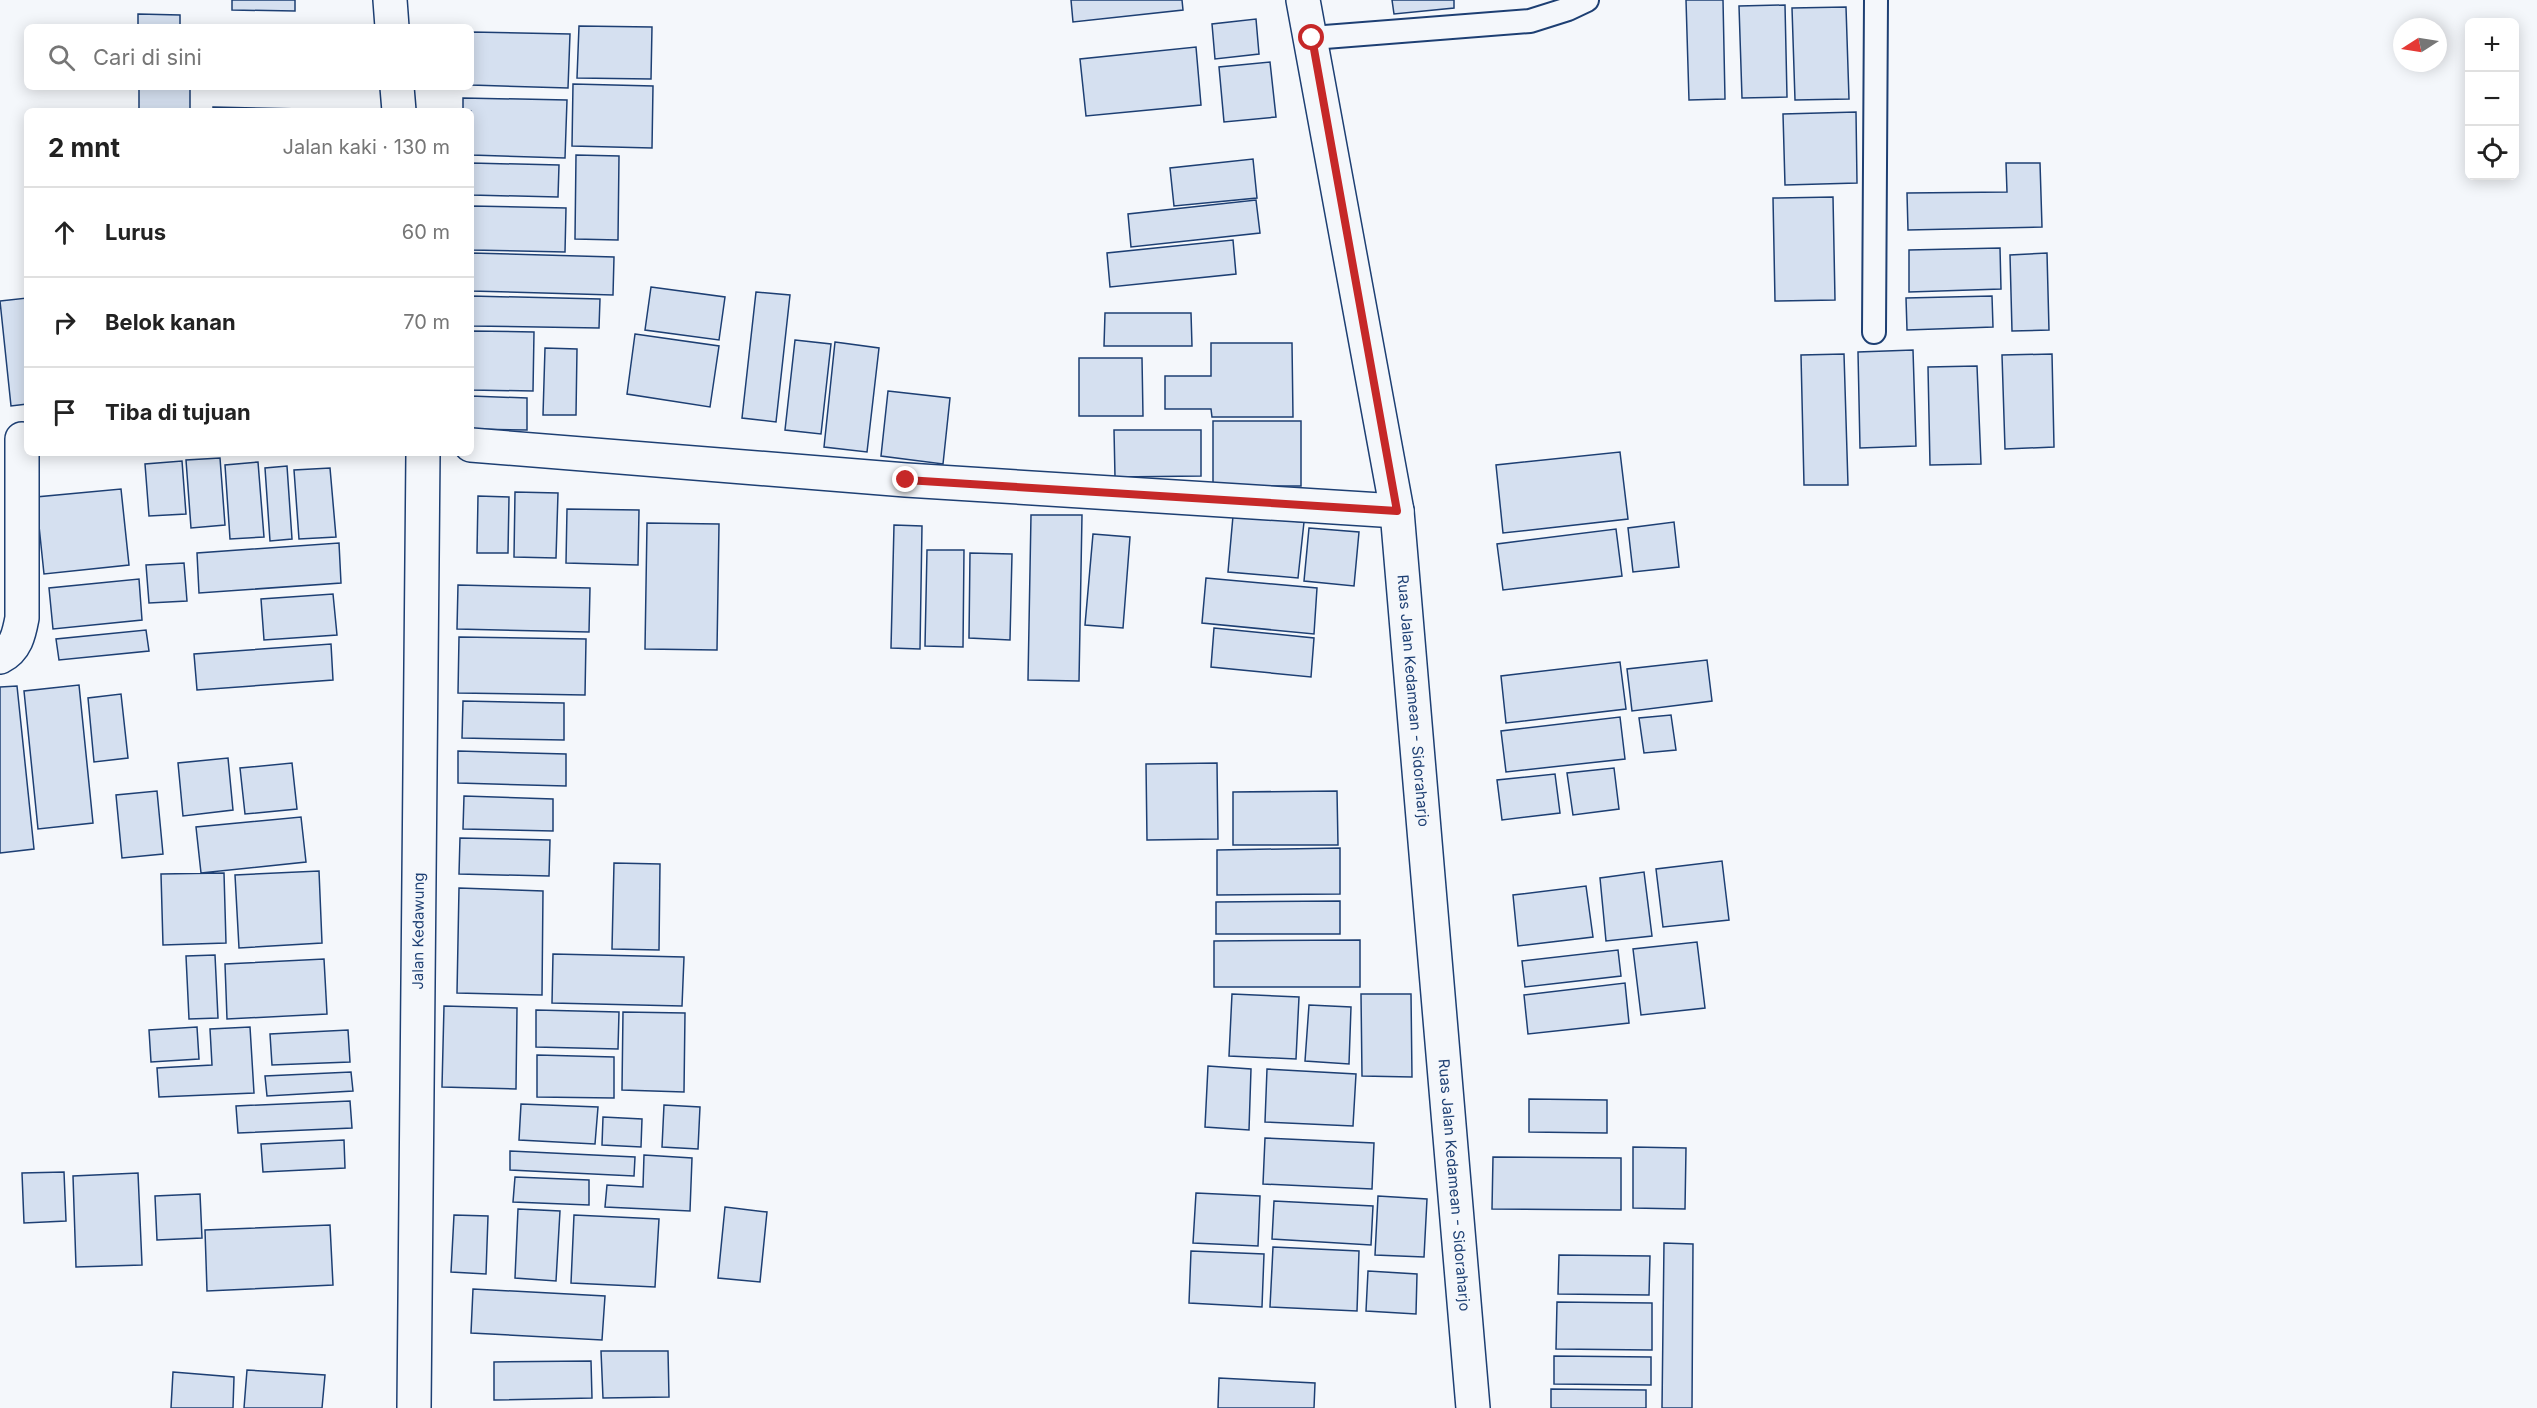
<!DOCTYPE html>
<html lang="id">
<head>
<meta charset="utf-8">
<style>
  :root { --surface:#fff; --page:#f2f2f2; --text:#222; --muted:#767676; --line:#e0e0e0 }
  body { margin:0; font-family:Inter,sans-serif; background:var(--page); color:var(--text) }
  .controls { position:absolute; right:18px; top:18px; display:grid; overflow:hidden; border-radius:9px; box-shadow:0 3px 15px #0003 }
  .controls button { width:54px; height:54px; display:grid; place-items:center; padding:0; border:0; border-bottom:2px solid var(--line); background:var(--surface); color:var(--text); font:30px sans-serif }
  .compass { position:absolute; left:2393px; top:18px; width:54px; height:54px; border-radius:50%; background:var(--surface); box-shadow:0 3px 15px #0003; rotate:258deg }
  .stop { position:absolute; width:18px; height:18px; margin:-14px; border:4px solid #c62828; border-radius:50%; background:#fff }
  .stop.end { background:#c62828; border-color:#fff; box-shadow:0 2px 6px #0008 }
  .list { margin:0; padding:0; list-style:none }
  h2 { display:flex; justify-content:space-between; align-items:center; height:78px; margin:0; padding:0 24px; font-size:26px }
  h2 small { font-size:20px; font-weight:400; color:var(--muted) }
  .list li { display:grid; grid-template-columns:39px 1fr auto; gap:18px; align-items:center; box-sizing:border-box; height:90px; padding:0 24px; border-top:2px solid var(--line) }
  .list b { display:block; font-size:22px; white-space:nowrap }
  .list em { font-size:20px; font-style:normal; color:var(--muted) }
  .icon { flex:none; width:33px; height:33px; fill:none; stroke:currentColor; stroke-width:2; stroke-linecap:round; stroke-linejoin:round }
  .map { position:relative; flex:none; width:2537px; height:1408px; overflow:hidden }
  .search { position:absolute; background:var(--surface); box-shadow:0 3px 15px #0003; left:24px; top:24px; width:450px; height:66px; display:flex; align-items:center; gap:15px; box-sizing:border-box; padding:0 21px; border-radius:9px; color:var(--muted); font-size:22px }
  .panel { position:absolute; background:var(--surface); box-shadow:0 3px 15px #0003; left:24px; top:108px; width:450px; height:348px; border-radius:9px }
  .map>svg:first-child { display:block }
  .building { fill:#d5e0f0; stroke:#1d3f73; stroke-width:1.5 }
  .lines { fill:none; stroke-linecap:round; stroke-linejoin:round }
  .service-casing { stroke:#1d3f73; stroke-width:26 }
  .minor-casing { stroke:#1d3f73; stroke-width:36 }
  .secondary-casing { stroke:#1d3f73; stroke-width:36 }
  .service { stroke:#f4f7fb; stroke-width:22 }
  .minor { stroke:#f4f7fb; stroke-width:33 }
  .secondary { stroke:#f4f7fb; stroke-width:33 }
  .route { stroke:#c62828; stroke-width:8 }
  .labels { text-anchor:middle; stroke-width:4.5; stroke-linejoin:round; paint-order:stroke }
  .street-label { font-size:15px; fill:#1d3f73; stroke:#f4f7fb }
</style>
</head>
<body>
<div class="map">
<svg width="2537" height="1408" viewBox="0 0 2537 1408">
  <rect width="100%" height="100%" fill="#f4f7fb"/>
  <path class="building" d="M232 0H295V11L232 10Z
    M1071 0H1182L1183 10 1073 22Z
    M1392 0H1454V8L1394 14Z
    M1686 0H1723L1725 99 1689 100Z
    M1785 5 1787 97 1742 98 1739 6Z
    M1846 7 1849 99 1795 100 1792 8Z
    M138 14 180 15V27H138Z
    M1256 19 1259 54 1215 59 1212 24Z
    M192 25 293 27H192Z
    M579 26 652 27 651 79 577 78Z
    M471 32 570 34 568 88 471 85Z
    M1196 47 1201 105 1086 116 1080 59Z
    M1270 62 1276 117 1224 122 1219 67Z
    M573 84 653 86 652 148 572 146Z
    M139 87 190 88V111H139Z
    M463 98 567 100 565 158 471 155V111H463Z
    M213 107 304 109V111H213Z
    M1856 112 1857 183 1785 185 1783 114Z
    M576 155 619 156 618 240 575 239Z
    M1253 159 1257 198 1174 206 1170 168Z
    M471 163 559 165 558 197 471 195Z
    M2006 163H2040L2042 227 1908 230 1907 193 2007 192Z
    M1833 197 1835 300 1775 301 1773 198Z
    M1256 200 1260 233 1131 247 1128 214Z
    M471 206 566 208 565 252 471 250Z
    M1233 240 1236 274 1110 287 1107 253Z
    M2000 248 2001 289 1909 292V250Z
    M471 253 614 257 613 295 471 291Z
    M2047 253 2049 330 2012 331 2010 255Z
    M651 287 725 297 719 340 645 330Z
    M756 292 790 295 776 422 742 418Z
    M471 296 600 299 599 328 471 326Z
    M1992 296 1993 327 1907 330 1906 298Z
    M27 298V404L11 406 0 301Z
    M1105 313H1191L1192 346H1104Z
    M471 331 534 332 533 391 471 390Z
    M635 334 719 346 710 407 627 394Z
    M795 340 831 344 821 434 785 430Z
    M835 342 879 348 867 452 824 447Z
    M1211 343H1292L1293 417H1212L1211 409H1165V376H1211Z
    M545 348 577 349 576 415H543Z
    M1913 350 1916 446 1860 448 1858 352Z
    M1844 354 1848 485H1804L1801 355Z
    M2052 354 2054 447 2005 449 2002 355Z
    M1079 358H1142L1143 416H1079Z
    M1977 366 1981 464 1930 465 1928 367Z
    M888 391 950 398 943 464 881 456Z
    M471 396 527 398V430L471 429Z
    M1213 421H1301V486H1213Z
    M1114 430H1201V476L1115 477Z
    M1620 452 1628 519 1503 533 1496 465Z
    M220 458 225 525 191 528 186 460Z
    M182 461 186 514 149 516 145 464Z
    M258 462 264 537 230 539 225 465Z
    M287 466 292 539 270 541 265 468Z
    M330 468 336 537 299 539 294 470Z
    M121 489 129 565 44 574 36 497Z
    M515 492 558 493 556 558 514 557Z
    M478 496 509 497 508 553H477Z
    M567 509 639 510 638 565 566 563Z
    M1031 515H1082L1079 681 1028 680Z
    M1233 516 1304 522 1298 578 1228 572Z
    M1674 522 1679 567 1633 572 1628 528Z
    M647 523 719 524 717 650 645 649Z
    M894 525 922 526 920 649 891 648Z
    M1309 528 1359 532 1354 586 1304 581Z
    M1616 529 1622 576 1503 590 1497 544Z
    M1093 534 1130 537 1123 628 1085 625Z
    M339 543 341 583 199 593 197 553Z
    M927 550H964L963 647 925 646Z
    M970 553 1012 554 1010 640 969 638Z
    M184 563 187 601 149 603 146 565Z
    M1206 578 1317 588 1314 634 1202 623Z
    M139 579 142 620 53 629 49 588Z
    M458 585 590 588 589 632 457 629Z
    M333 594 337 635 264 640 261 599Z
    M1214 628 1314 638 1311 677 1211 667Z
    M146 630 149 651 59 660 56 639Z
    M459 637 586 639 585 695 458 693Z
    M331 644 333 680 197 690 194 654Z
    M1707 660 1712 701 1632 711 1627 669Z
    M1620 662 1626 709 1506 723 1501 676Z
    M79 685 93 823 38 829 24 691Z
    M17 686 34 849 0 853V687Z
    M121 694 128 758 94 762 88 698Z
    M463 701 564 703V740L462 738Z
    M1671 715 1676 750 1644 753 1639 718Z
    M1620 717 1625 759 1506 772 1501 731Z
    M458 751 566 754V786L458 783Z
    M228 758 233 810 183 816 178 763Z
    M292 763 297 809 245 814 240 768Z
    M1217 763 1218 839 1147 840 1146 764Z
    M1614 768 1619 809 1573 815 1567 773Z
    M1555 774 1560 813 1502 820 1497 780Z
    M157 791 163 854 122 858 116 795Z
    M1337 791 1338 845H1233V792Z
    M464 796 553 799V831L463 829Z
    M301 817 306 862 201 873 196 827Z
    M460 838 550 840 549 876 459 874Z
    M1340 848V894L1217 895V850Z
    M1722 861 1729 920 1663 927 1656 869Z
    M614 863 660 864 659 950 612 949Z
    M319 871 322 943 239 948 235 875Z
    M1644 872 1652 936 1606 941 1600 878Z
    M224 873 226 943 163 945 161 874Z
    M1586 886 1593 937 1518 946 1513 895Z
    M459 888 543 891 542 995 457 993Z
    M1340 901V934H1216V902Z
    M1360 940V987H1214V941Z
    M1697 942 1705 1008 1641 1015 1633 949Z
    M1618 950 1621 976 1525 987 1522 961Z
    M553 954 684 957 682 1006 552 1003Z
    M215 955 218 1018 189 1019 186 956Z
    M324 959 327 1014 227 1019 225 964Z
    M1625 983 1629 1023 1528 1034 1524 995Z
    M1232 994 1299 997 1296 1059 1229 1056Z
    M1361 994H1411L1412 1077 1362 1076Z
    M1309 1005 1351 1007 1349 1064 1305 1061Z
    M444 1006 517 1008 516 1089 442 1087Z
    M536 1010 619 1012 618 1049 536 1047Z
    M623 1012 685 1013 684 1092 622 1090Z
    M197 1027 199 1059 151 1062 149 1030Z
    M250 1027 254 1093 159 1097 157 1068 212 1065 210 1029Z
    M348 1030 350 1062 272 1065 270 1034Z
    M537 1055 614 1057V1098L537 1097Z
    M1208 1066 1251 1069 1249 1130 1205 1127Z
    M1267 1069 1356 1074 1353 1126 1265 1122Z
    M351 1072 353 1091 267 1096 265 1076Z
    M1529 1099 1607 1100V1133L1529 1132Z
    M350 1101 352 1128 238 1133 236 1106Z
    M521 1104 598 1107 595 1144 519 1140Z
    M664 1105 700 1107 698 1149 662 1147Z
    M603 1117 642 1119 641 1147 602 1145Z
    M1265 1138 1374 1143 1372 1189 1263 1184Z
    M344 1140 345 1168 263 1172 261 1144Z
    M1633 1147 1686 1148 1685 1209 1633 1208Z
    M510 1151 635 1157 634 1176 510 1170Z
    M644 1155 692 1158 690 1211 605 1207 607 1185 643 1187Z
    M1493 1157 1621 1158V1210L1492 1209Z
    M64 1172 66 1221 24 1223 22 1173Z
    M138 1173 142 1265 76 1267 73 1176Z
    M515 1177 589 1180V1205L513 1202Z
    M1196 1193 1260 1196 1258 1246 1193 1243Z
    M200 1194 202 1238 157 1240 155 1196Z
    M1378 1196 1427 1199 1424 1257 1375 1255Z
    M1274 1201 1373 1206 1371 1245 1272 1239Z
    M725 1207 767 1212 760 1282 718 1278Z
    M518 1209 560 1211 556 1281 515 1278Z
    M454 1215 488 1216 486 1274 451 1272Z
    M574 1215 659 1219 655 1287 571 1283Z
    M330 1225 333 1285 207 1291 205 1230Z
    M1664 1243 1693 1244 1692 1408H1662Z
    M1273 1247 1359 1251 1357 1311 1270 1307Z
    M1191 1251 1264 1254 1262 1307 1189 1303Z
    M1559 1255 1650 1256 1649 1295 1558 1294Z
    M1368 1271 1417 1274 1416 1314 1366 1311Z
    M473 1289 605 1296 602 1340 471 1333Z
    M1557 1302 1652 1303V1350L1556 1349Z
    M601 1351H668L669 1397 603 1398Z
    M1554 1356 1651 1357V1385L1554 1384Z
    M591 1361 592 1398 494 1400V1362Z
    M247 1370 325 1375 322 1408H244Z
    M173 1372 234 1377 233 1408H171Z
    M1219 1378 1315 1383 1314 1408H1218Z
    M1551 1389 1646 1390V1408H1551Z"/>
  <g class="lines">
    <defs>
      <path id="service" d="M1312 38 1530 21 1568 9 1587 0
        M1874 332 1876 0"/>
      <g id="minor">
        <path d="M390 0 392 27"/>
        <path d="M397 87 399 111"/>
        <path d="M471 445 906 480 1397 511"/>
        <path d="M0 657C16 649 19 634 22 618V439"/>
        <path id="s1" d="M414 1408 423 453"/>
      </g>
      <g id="secondary">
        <path id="s2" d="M1303 0 1397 511 1473 1408"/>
      </g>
    </defs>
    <use href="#service" class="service-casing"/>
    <use href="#minor" class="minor-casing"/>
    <use href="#secondary" class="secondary-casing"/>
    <use href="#service" class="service"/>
    <use href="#minor" class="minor"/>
    <use href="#secondary" class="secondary"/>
  </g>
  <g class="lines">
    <path class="route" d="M906 480 1397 511 1312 38"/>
  </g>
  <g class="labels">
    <g class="street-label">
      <text dy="5" stroke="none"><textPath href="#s2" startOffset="710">Ruas Jalan Kedamean - Sidoraharjo</textPath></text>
      <text dy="5" stroke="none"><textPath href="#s1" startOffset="477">Jalan Kedawung</textPath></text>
      <text dy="5" stroke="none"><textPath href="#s2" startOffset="1196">Ruas Jalan Kedamean - Sidoraharjo</textPath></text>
    </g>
  </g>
</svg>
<div class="controls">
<button>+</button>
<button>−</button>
<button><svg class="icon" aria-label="locate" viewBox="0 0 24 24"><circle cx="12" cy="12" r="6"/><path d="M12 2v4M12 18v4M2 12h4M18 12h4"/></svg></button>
</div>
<svg class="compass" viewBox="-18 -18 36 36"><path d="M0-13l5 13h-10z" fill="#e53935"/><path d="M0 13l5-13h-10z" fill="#767676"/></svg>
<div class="stop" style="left:1312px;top:38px"></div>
<div class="stop end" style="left:906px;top:480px"></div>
<div class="search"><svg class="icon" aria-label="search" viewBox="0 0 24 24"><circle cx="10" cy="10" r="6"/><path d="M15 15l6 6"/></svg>Cari di sini</div>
<section class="panel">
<h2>2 mnt<small>Jalan kaki · 130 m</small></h2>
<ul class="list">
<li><svg class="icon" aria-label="ahead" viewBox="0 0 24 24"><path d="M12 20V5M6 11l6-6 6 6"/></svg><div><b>Lurus</b></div><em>60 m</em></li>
<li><svg class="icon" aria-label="right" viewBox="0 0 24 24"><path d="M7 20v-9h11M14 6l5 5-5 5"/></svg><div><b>Belok kanan</b></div><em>70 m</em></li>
<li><svg class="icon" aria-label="arrive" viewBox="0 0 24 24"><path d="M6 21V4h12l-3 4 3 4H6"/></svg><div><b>Tiba di tujuan</b></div></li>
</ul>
</section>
</div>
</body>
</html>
